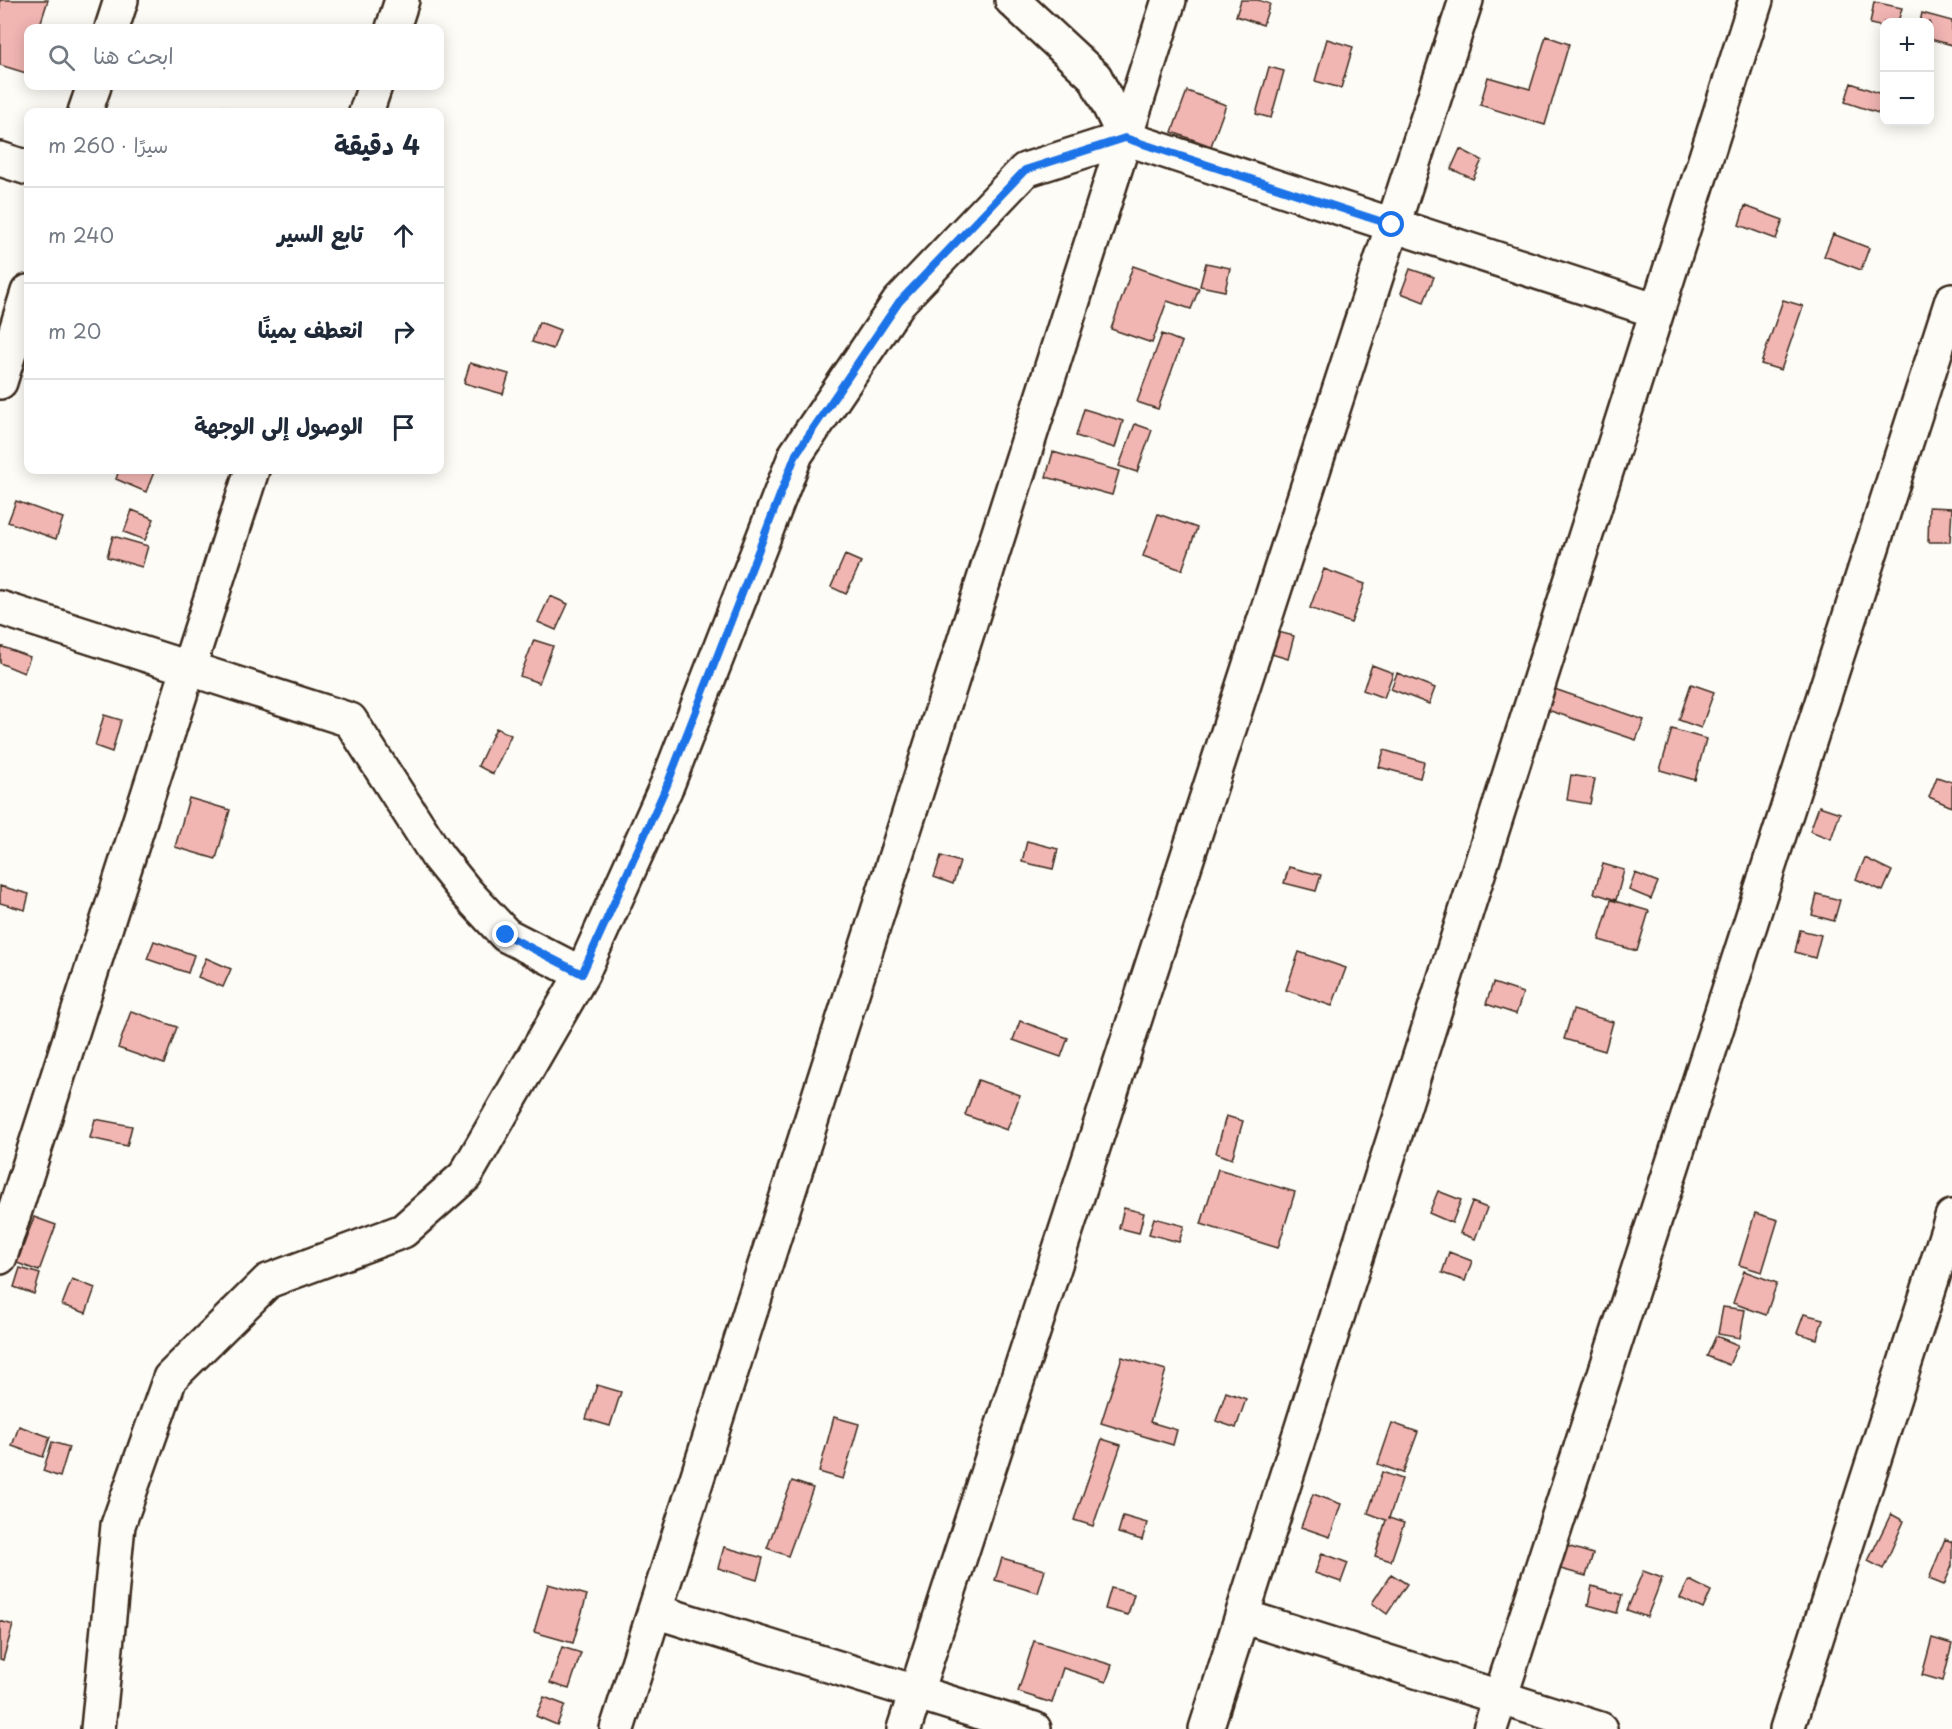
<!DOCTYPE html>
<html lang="ar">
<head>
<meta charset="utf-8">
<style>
  :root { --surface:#fff; --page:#f2f2f3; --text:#1f2937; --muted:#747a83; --line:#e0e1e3 }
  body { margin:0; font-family:"Playpen Sans","Playpen Sans Arabic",sans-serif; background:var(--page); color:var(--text); direction:rtl }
  .controls { position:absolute; right:18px; top:18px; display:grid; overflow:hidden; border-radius:12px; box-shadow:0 3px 15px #0003 }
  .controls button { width:54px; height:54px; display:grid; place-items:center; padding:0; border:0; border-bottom:2px solid var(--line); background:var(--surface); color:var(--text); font:30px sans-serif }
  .stop { position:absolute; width:18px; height:18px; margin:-14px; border:4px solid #1a73e8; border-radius:50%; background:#fff }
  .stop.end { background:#1a73e8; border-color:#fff; box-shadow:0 2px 6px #0008 }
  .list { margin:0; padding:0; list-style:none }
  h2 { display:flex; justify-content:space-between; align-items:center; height:78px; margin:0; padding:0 24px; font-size:26px }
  h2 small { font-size:20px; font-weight:400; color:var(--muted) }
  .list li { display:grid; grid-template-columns:39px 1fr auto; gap:18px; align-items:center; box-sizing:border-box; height:96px; padding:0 24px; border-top:2px solid var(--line) }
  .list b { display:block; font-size:22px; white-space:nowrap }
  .list em { font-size:20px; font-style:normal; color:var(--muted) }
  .icon { flex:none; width:33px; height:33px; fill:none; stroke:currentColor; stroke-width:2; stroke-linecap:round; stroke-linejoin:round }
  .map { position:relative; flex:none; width:1952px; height:1729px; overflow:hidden; direction:ltr }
  .search { position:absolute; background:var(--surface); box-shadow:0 3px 15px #0003; left:24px; top:24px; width:420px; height:66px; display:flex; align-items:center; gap:15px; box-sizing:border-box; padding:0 21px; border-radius:12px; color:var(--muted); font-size:22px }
  .panel { position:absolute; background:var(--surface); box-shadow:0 3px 15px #0003; left:24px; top:108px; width:420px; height:366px; border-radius:12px; direction:rtl }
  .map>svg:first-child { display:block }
  .building { fill:#f1b5b2; stroke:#3b2a1e; stroke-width:1.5 }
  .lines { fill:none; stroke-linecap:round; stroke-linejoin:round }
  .minor-casing { stroke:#3b2a1e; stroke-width:38 }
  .minor { stroke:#fdfcf7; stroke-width:33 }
  .route { stroke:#1a73e8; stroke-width:8 }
</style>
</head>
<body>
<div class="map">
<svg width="1952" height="1729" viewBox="0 0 1952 1729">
  <rect width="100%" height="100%" fill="#fdfcf7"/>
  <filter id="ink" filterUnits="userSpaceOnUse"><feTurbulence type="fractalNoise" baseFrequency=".0167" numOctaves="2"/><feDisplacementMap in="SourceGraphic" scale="12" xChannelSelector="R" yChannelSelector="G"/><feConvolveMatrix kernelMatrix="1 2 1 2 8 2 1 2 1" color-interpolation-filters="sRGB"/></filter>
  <g filter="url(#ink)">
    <path class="building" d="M0 0H48L39 28H28L26 73 0 65Z
      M1241 0H1258L1270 4 1263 25 1236 16Z
      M1874 2 1902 8 1898 22H1884V27L1870 24Z
      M1922 13 1952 21V45L1930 39V22H1920Z
      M1546 36 1569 44 1545 125 1480 105 1488 77 1530 89Z
      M1327 39 1353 47 1341 88 1315 81Z
      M1269 67 1284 71 1271 118 1256 114Z
      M1851 83 1884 95V115L1845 102Z
      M1187 91 1226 105 1211 146 1172 132Z
      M221 106 240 112H219Z
      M1460 149 1482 160 1473 179 1451 169Z
      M1745 206 1783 220 1776 239 1739 225Z
      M1833 234 1869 248 1861 270 1824 256Z
      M1206 263 1230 268 1225 291 1200 286Z
      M1133 266 1199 289 1191 309 1167 301 1152 343 1111 329Z
      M1410 269 1434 277 1424 302 1401 293Z
      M1783 300 1803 306 1781 370 1761 364Z
      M539 322 560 330 553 349 532 342Z
      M1162 334 1182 342 1158 409 1137 402Z
      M470 363 509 374 503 394 464 383Z
      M1084 409 1123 421 1115 448 1076 436Z
      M1135 424 1152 430 1137 472 1119 466Z
      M1053 452 1119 471 1112 495 1046 477Z
      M119 470H147L154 472 146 492 116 479Z
      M16 501 63 518 56 539 8 522Z
      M1929 507 1952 508 1950 542H1928Z
      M132 510 154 519 145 540 124 532Z
      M1158 514 1197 528 1182 570 1143 556Z
      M113 536 148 546 142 567 107 557Z
      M845 555 861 562 846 594 831 587Z
      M1324 569 1365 584 1351 623 1310 608Z
      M550 596 568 604 556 630 538 622Z
      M1270 630 1294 636 1288 659 1265 652Z
      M534 640 553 646 539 683 520 676Z
      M0 646 30 657 24 673 0 663Z
      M1372 665 1393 673 1384 698 1363 690Z
      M1397 673 1435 688 1429 704 1391 689Z
      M1540 684 1644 720 1636 740 1533 705Z
      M1691 684 1714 692 1701 728 1679 720Z
      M104 715 121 720 112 752 95 746Z
      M496 728 511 735 493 774 478 766Z
      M1672 729 1706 739 1695 780 1660 770Z
      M1384 750 1424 762 1420 778 1379 767Z
      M1571 775 1595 779 1590 804 1567 800Z
      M1937 777 1952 782V807L1929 797Z
      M189 798 230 810 216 859 175 847Z
      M1819 806 1840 813 1831 839 1810 831Z
      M1027 841 1058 849 1053 869 1022 862Z
      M941 856 960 862 953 884 934 877Z
      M1865 858 1892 871 1883 891 1856 879Z
      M1603 864 1624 870 1616 900 1594 893Z
      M1289 867 1321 875 1316 891 1284 883Z
      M1635 873 1658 882 1651 899 1629 890Z
      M0 886 29 894 25 910 0 903Z
      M1817 894 1840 900 1834 921 1812 915Z
      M1611 900 1649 911 1637 951 1599 940Z
      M1800 930 1821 935 1815 958 1795 952Z
      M154 941 194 955 188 973 147 959Z
      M1299 952 1346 968 1332 1006 1286 990Z
      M206 958 231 969 223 987 198 977Z
      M1493 983 1523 993 1516 1014 1486 1004Z
      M1573 1010 1613 1022 1605 1051 1564 1039Z
      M131 1011 177 1027 164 1064 118 1048Z
      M1020 1021 1068 1038 1061 1057 1013 1040Z
      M978 1080 1020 1095 1007 1130 965 1115Z
      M1226 1116 1243 1121 1232 1159 1216 1153Z
      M95 1119 132 1126 127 1146 90 1138Z
      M1218 1169 1295 1192 1278 1248 1201 1224Z
      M1438 1191 1461 1200 1452 1223 1429 1213Z
      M1472 1202 1487 1208 1475 1239 1460 1233Z
      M1124 1208 1144 1213 1139 1233 1119 1228Z
      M1755 1213 1778 1220 1762 1272 1739 1265Z
      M34 1217 56 1225 39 1271 17 1263Z
      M1154 1218 1184 1226 1179 1242 1149 1234Z
      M1449 1252 1472 1261 1465 1281 1442 1273Z
      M20 1268 40 1274 34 1294 14 1287Z
      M1744 1271 1777 1283 1766 1315 1733 1303Z
      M72 1279 95 1288 86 1313 62 1305Z
      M1723 1307 1745 1310 1740 1338 1718 1334Z
      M1804 1314 1823 1319 1817 1339 1797 1333Z
      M1716 1336 1738 1345 1729 1365 1707 1356Z
      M1122 1357 1166 1370 1150 1422 1177 1430 1173 1445 1101 1423Z
      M597 1385 621 1392 610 1426 586 1419Z
      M1226 1392 1246 1399 1236 1428 1216 1421Z
      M834 1417 859 1424 843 1479 819 1472Z
      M1392 1423 1418 1432 1403 1473 1378 1464Z
      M19 1426 50 1437 43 1457 12 1446Z
      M1102 1439 1121 1445 1093 1526 1074 1520Z
      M52 1442 69 1447 60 1477 43 1471Z
      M1382 1472 1402 1479 1389 1518 1404 1523 1391 1561 1375 1556 1386 1520 1368 1513Z
      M792 1481 813 1488 788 1556 767 1548Z
      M1313 1494 1341 1504 1330 1537 1301 1527Z
      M1891 1514 1904 1521 1883 1569 1868 1561Z
      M1123 1516 1147 1523 1142 1540 1118 1533Z
      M1945 1539 1952 1542V1566L1944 1585 1929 1579Z
      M1564 1545 1593 1554 1586 1576 1557 1568Z
      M724 1547 763 1558 757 1580 718 1568Z
      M1322 1553 1348 1563 1341 1582 1315 1573Z
      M1002 1558 1045 1570 1038 1593 995 1580Z
      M1643 1571 1662 1578 1647 1617 1627 1610Z
      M1391 1574 1407 1584 1387 1614 1372 1603Z
      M1689 1580 1711 1591 1703 1609 1680 1598Z
      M548 1584 587 1595 573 1643 534 1632Z
      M1592 1586 1622 1595 1617 1613 1588 1605Z
      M1111 1588 1134 1594 1128 1615 1105 1609Z
      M0 1621 13 1625 3 1660 0 1659Z
      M1932 1638 1952 1644 1943 1681 1922 1675Z
      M1034 1641 1112 1665 1106 1682 1063 1668 1052 1703 1018 1692Z
      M562 1647 581 1653 569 1689 550 1683Z
      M544 1697 565 1705 557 1725 536 1716Z"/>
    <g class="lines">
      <defs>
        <path id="minor" d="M112 28 121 0
          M393 28 402 0
          M85 112 94 86
          M366 112 375 86
          M1125 138 1657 311
          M0 159 28 168
          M0 382 28 292
          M0 608 350 720 438 857 467 893 506 935 582 974
          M0 1257 252 470
          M655 1611 1034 1729
          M1242 1616 1600 1729
          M98 1729 118 1525 170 1378 268 1281 403 1231 465 1176 582 974 667 785 796 454 899 302 1025 170 1125 138 1095 77 1012 0
          M617 1729 1169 0
          M904 1729 1466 0
          M1206 1729 1756 0
          M1490 1729 1952 300
          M1787 1729 1952 1217"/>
      </defs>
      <use href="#minor" class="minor-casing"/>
      <use href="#minor" class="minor"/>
    </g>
  </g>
  <g class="lines" filter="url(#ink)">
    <path class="route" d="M506 935 582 974 667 785 796 454 899 302 1025 170 1125 138 1392 225"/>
  </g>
</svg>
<div class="controls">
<button>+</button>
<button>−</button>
</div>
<div class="stop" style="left:1392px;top:225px"></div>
<div class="stop end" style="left:506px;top:935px"></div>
<div class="search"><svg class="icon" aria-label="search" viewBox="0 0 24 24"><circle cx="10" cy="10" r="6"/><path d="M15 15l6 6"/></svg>ابحث هنا</div>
<section class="panel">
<h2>4 دقيقة<small>سيرًا · 260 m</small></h2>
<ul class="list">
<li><svg class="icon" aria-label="ahead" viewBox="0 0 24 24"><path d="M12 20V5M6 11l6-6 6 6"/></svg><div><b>تابع السير</b></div><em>240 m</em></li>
<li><svg class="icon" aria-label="right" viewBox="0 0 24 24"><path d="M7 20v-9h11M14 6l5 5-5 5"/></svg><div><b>انعطف يمينًا</b></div><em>20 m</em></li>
<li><svg class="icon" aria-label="arrive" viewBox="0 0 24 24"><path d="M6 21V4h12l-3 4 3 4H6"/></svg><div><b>الوصول إلى الوجهة</b></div></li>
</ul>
</section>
</div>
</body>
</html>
